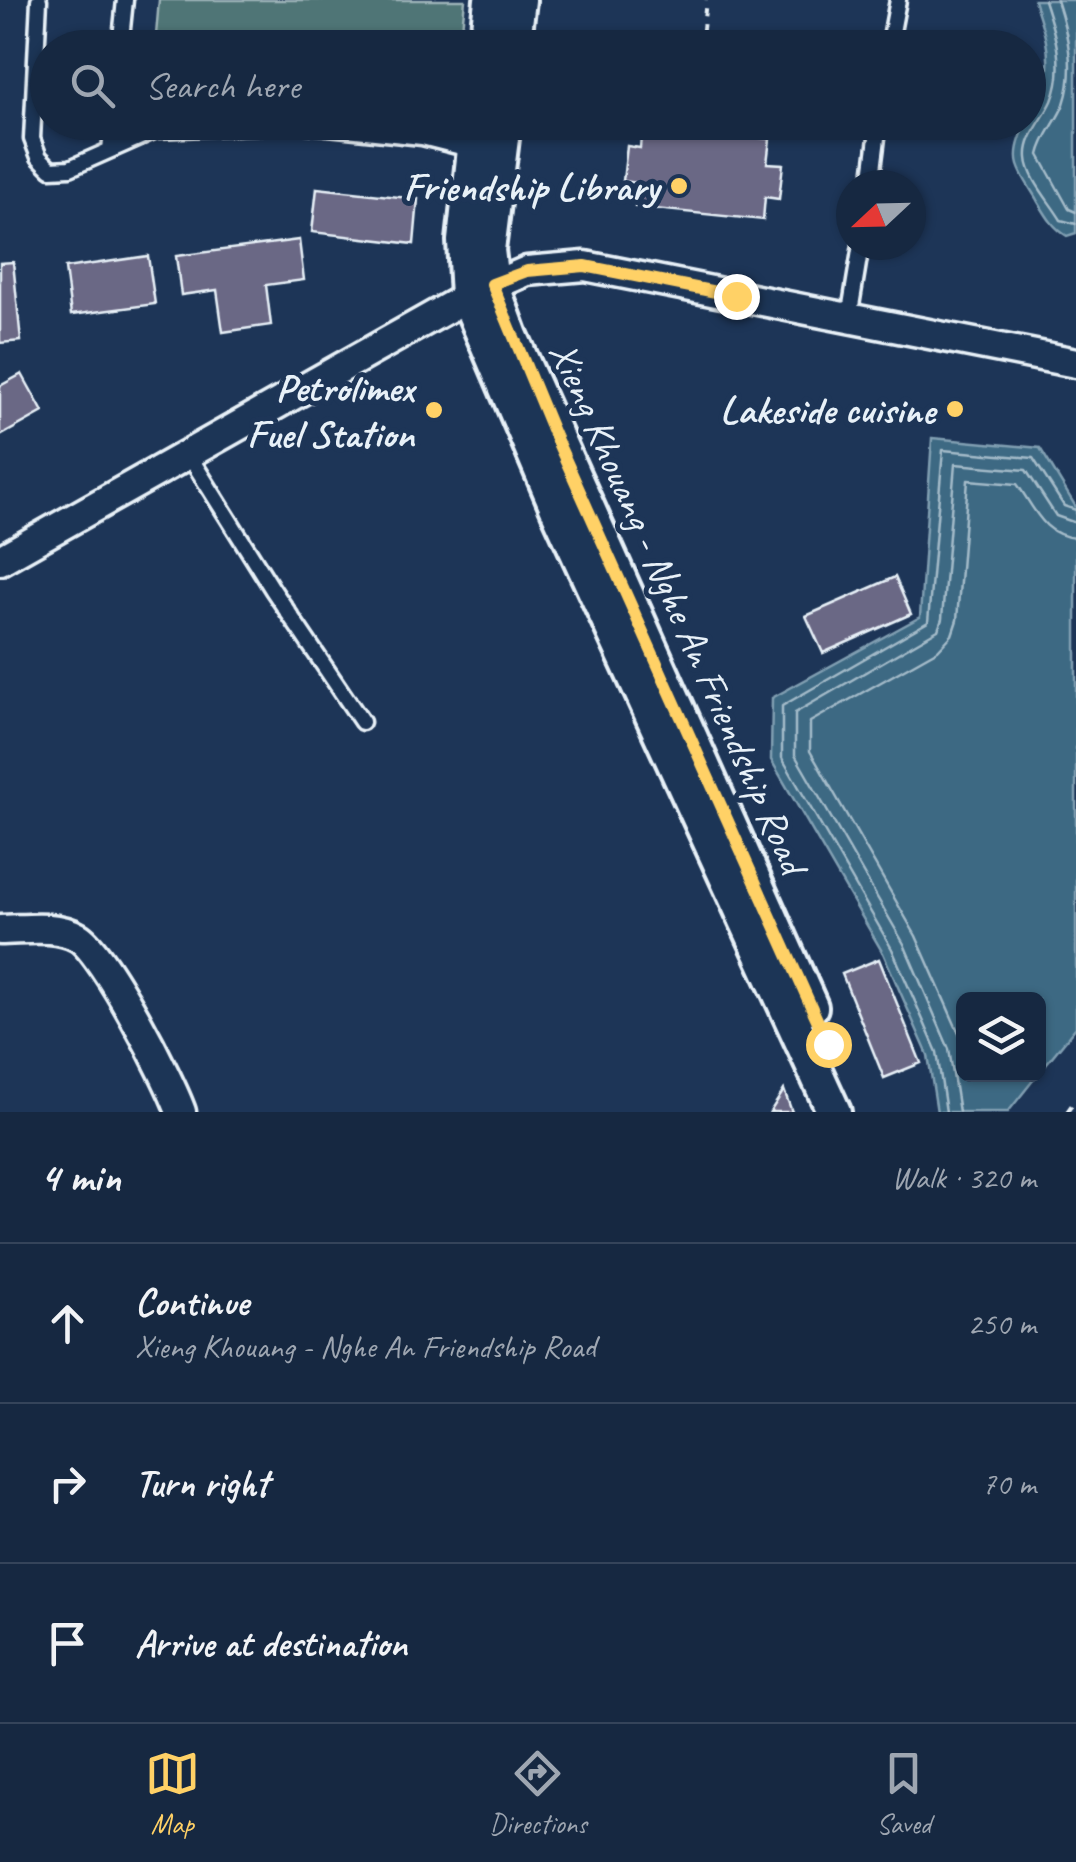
<!DOCTYPE html>
<html lang="en">
<head>
<meta charset="utf-8">
<style>
  :root { --surface:#162841; --page:#1f3048; --text:#f1f3f6; --muted:#9ea6b1; --line:#35445a; --accent:#ffd166 }
  body { margin:0; font-family:Caveat,sans-serif; background:var(--page); color:var(--text) }
  .controls { position:absolute; right:30px; bottom:30px; display:grid; overflow:hidden; border-radius:15px; box-shadow:0 2px 8px #0004 }
  .controls button { width:90px; height:90px; display:grid; place-items:center; padding:0; border:0; border-bottom:2px solid var(--line); background:var(--surface); color:var(--text); font:50px sans-serif }
  .compass { position:absolute; left:836px; top:170px; width:90px; height:90px; border-radius:50%; background:var(--surface); box-shadow:0 2px 8px #0004; rotate:248deg }
  .stop { position:absolute; width:30px; height:30px; margin:-22px; border:8px solid #ffd166; border-radius:50%; background:#fff }
  .stop.end { background:#ffd166; border-color:#fff; box-shadow:0 2px 10px #0008 }
  .list { margin:0; padding:0; list-style:none }
  h2 { display:flex; justify-content:space-between; align-items:center; height:130px; margin:0; padding:0 40px; font-size:42px }
  h2 small { font-size:32px; font-weight:400; color:var(--muted) }
  .list li { display:grid; grid-template-columns:65px 1fr auto; gap:30px; align-items:center; box-sizing:border-box; height:160px; padding:0 40px; border-top:2px solid var(--line) }
  .list b { display:block; font-size:38px; white-space:nowrap }
  .list p { margin:0; font-size:32px; white-space:nowrap; color:var(--muted) }
  .list em { font-size:32px; font-style:normal; color:var(--muted) }
  .icon { flex:none; width:55px; height:55px; fill:none; stroke:currentColor; stroke-width:2; stroke-linecap:round; stroke-linejoin:round }
  .map { position:relative; flex:none; width:1076px; height:1112px; overflow:hidden }
  .search { position:absolute; background:var(--surface); box-shadow:0 2px 8px #0004; left:30px; right:30px; top:30px; height:110px; display:flex; align-items:center; gap:25px; box-sizing:border-box; padding:0 35px; border-radius:55px; color:var(--muted); font-size:38px }
  .sheet { height:610px; background:var(--surface) }
  nav { display:flex; justify-content:space-around; align-items:center; box-sizing:border-box; height:140px; border-top:2px solid var(--line); background:var(--surface); font-size:28px; color:var(--muted) }
  nav a { display:grid; justify-items:center; gap:5px }
  nav .on { color:var(--accent) }
  .map>svg:first-child { display:block }
  .green { fill:#4f7476; stroke:#9cb2b7; stroke-width:2.5 }
  .water { fill:#3d6983; stroke:#819fb2; stroke-width:2.5 }
  .lines { fill:none; stroke-linecap:round; stroke-linejoin:round }
  .shore { stroke:#a4bbc9; stroke-width:2.5 }
  .building { fill:#6b6785; stroke:#e8f1f8; stroke-width:2.5 }
  .service-casing { stroke:#e8f1f8; stroke-width:21 }
  .minor-casing { stroke:#e8f1f8; stroke-width:35 }
  .tertiary-casing { stroke:#e8f1f8; stroke-width:40 }
  .path { stroke:#e8f1f8; stroke-width:4; stroke-dasharray:8 8; stroke-linecap:butt }
  .service { stroke:#1d3557; stroke-width:14 }
  .minor { stroke:#1d3557; stroke-width:28 }
  .tertiary { stroke:#1d3557; stroke-width:32 }
  .route { stroke:#ffd166; stroke-width:12 }
  .poi-dot { fill:#ffd166; stroke:#1d3557; stroke-width:4 }
  .labels { text-anchor:middle; stroke-width:10; stroke-linejoin:round; paint-order:stroke }
  .poi-label { font-size:40px; font-weight:bold; fill:#e8f1f8; stroke:#1d3557; text-anchor:end }
  .street-label { font-size:40px; fill:#e8f1f8; stroke:#1d3557 }
</style>
</head>
<body>
<div class="map">
<svg width="1076" height="1112" viewBox="0 0 1076 1112">
  <rect width="100%" height="100%" fill="#1d3557"/>
  <filter id="ink" filterUnits="userSpaceOnUse"><feTurbulence type="fractalNoise" baseFrequency=".01" numOctaves="2"/><feDisplacementMap in="SourceGraphic" scale="20" xChannelSelector="R" yChannelSelector="G"/><feConvolveMatrix kernelMatrix="1 2 1 2 8 2 1 2 1" color-interpolation-filters="sRGB"/></filter>
  <g filter="url(#ink)">
    <path class="green" d="M159 0H465L460 47H155Z"/>
    <path class="water" d="M1034 0H1076V233L1067 236C1052 227 1046 215 1037 200 1031 189 1022 178 1018 165 1010 137 1045 101 1048 69 1050 45 1041 23 1034 0Z
      M932 438 1040 448 1076 507V1027L1038 1074V999H964V1074H1038L1008 1112H937L928 1055 883 953 771 760 772 698 920 617Z"/>
    <g class="lines">
      <path class="shore" d="M1044 0C1055 33 1066 67 1052 101 1044 119 1025 137 1027 158 1028 178 1051 203 1061 220L1076 224
        M1057 0C1068 34 1076 69 1064 104 1057 122 1043 136 1039 155L1069 209 1076 212
        M964 1045 916 936 810 751V722L938 650 952 635 957 620 968 480 1017 484C1034 507 1043 536 1076 538
        M946 1112 937 1052 892 949 782 758V706L928 622 943 450 1033 458 1064 506 1076 510
        M959 1112 949 1049 904 944 795 755V713L938 630 942 619 955 464 1026 470 1056 516 1076 523"/>
    </g>
    <path class="building" d="M682 122H734L733 135 770 139 767 163 783 164 779 199 765 197 763 220 635 207 638 183 623 181 627 146 640 148 642 124 682 128Z
      M317 188 418 199 414 244 312 232Z
      M299 240 304 280 266 285 271 325 223 332 217 290 181 295 176 256Z
      M148 256 155 304 71 315 65 268Z
      M13 262 21 341 0 343V263Z
      M22 374 43 412 0 436V386Z
      M895 577 911 614 823 653 806 616Z
      M879 959 921 1063 884 1078 842 974Z
      M784 1090 792 1112H770Z"/>
    <g class="lines">
      <defs>
        <path id="service" d="M39 0 32 139 39 157 51 169 70 168 156 130 300 124 422 137 473 150
          M120 48 125 0
          M889 48 898 0
          M110 150 113 122
          M871 185 879 122
          M849 318 861 245
          M188 454 273 590 362 722"/>
        <path id="minor" d="M0 560 467 297 527 271 585 266 1076 363
          M0 930C24 930 56 924 78 937 104 952 170 1080 181 1112"/>
        <path id="tertiary" d="M486 48 491 0
          M513 48 519 0
          M477 122 464 241 467 297 560 515 834 1112
          M504 122 488 250 492 284 511 336 811 1007"/>
      </defs>
      <use href="#service" class="service-casing"/>
      <use href="#minor" class="minor-casing"/>
      <use href="#tertiary" class="tertiary-casing"/>
      <path class="path" d="M701 48 706 0
        M1067 1112 1076 1099"/>
      <use href="#service" class="service"/>
      <use href="#minor" class="minor"/>
      <use href="#tertiary" class="tertiary"/>
    </g>
  </g>
  <g class="lines" filter="url(#ink)">
    <path class="route" d="M736 296 585 266 527 271 492 284 554 434 828 1044"/>
  </g>
  <g class="poi-dot">
    <circle cx="679" cy="186" r="10"/>
    <circle cx="955" cy="409" r="10"/>
    <circle cx="434" cy="410" r="10"/>
  </g>
  <g class="labels">
    <g class="poi-label">
      <text x="659" y="200">Friendship Library</text>
      <text x="414" y="401">Petrolimex<tspan x="414" dy="46">Fuel Station</tspan></text>
      <text x="935" y="423">Lakeside cuisine</text>
    </g>
    <g class="street-label">
      <text transform="translate(679 607) rotate(66)" y="14">Xieng Khouang - Nghe An Friendship Road</text>
    </g>
  </g>
</svg>
<div class="controls">
<button><svg class="icon" aria-label="layers" viewBox="0 0 24 24"><path d="M12 4l9 5-9 5-9-5zM3 14l9 5 9-5"/></svg></button>
</div>
<svg class="compass" viewBox="-18 -18 36 36"><path d="M0-13l5 13h-10z" fill="#e53935"/><path d="M0 13l5-13h-10z" fill="#9ea6b1"/></svg>
<div class="stop" style="left:828px;top:1044px"></div>
<div class="stop end" style="left:736px;top:296px"></div>
<div class="search"><svg class="icon" aria-label="search" viewBox="0 0 24 24"><circle cx="10" cy="10" r="6"/><path d="M15 15l6 6"/></svg>Search here</div>
</div>
<section class="sheet">
<h2>4 min<small>Walk · 320 m</small></h2>
<ul class="list">
<li><svg class="icon" aria-label="ahead" viewBox="0 0 24 24"><path d="M12 20V5M6 11l6-6 6 6"/></svg><div><b>Continue</b><p>Xieng Khouang - Nghe An Friendship Road</p></div><em>250 m</em></li>
<li><svg class="icon" aria-label="right" viewBox="0 0 24 24"><path d="M7 20v-9h11M14 6l5 5-5 5"/></svg><div><b>Turn right</b></div><em>70 m</em></li>
<li><svg class="icon" aria-label="arrive" viewBox="0 0 24 24"><path d="M6 21V4h12l-3 4 3 4H6"/></svg><div><b>Arrive at destination</b></div></li>
</ul>
</section>
<nav>
<a class="on"><svg class="icon" aria-label="map" viewBox="0 0 24 24"><path d="M3 6l6-2 6 2 6-2v14l-6 2-6-2-6 2zM9 4v14M15 6v14"/></svg>Map</a>
<a><svg class="icon" aria-label="directions" viewBox="0 0 24 24"><path d="M12 3l9 9-9 9-9-9zM9 14v-3h6M13 9l2 2-2 2"/></svg>Directions</a>
<a><svg class="icon" aria-label="saved" viewBox="0 0 24 24"><path d="M7 4h10v16l-5-4-5 4z"/></svg>Saved</a>
</nav>
</body>
</html>
